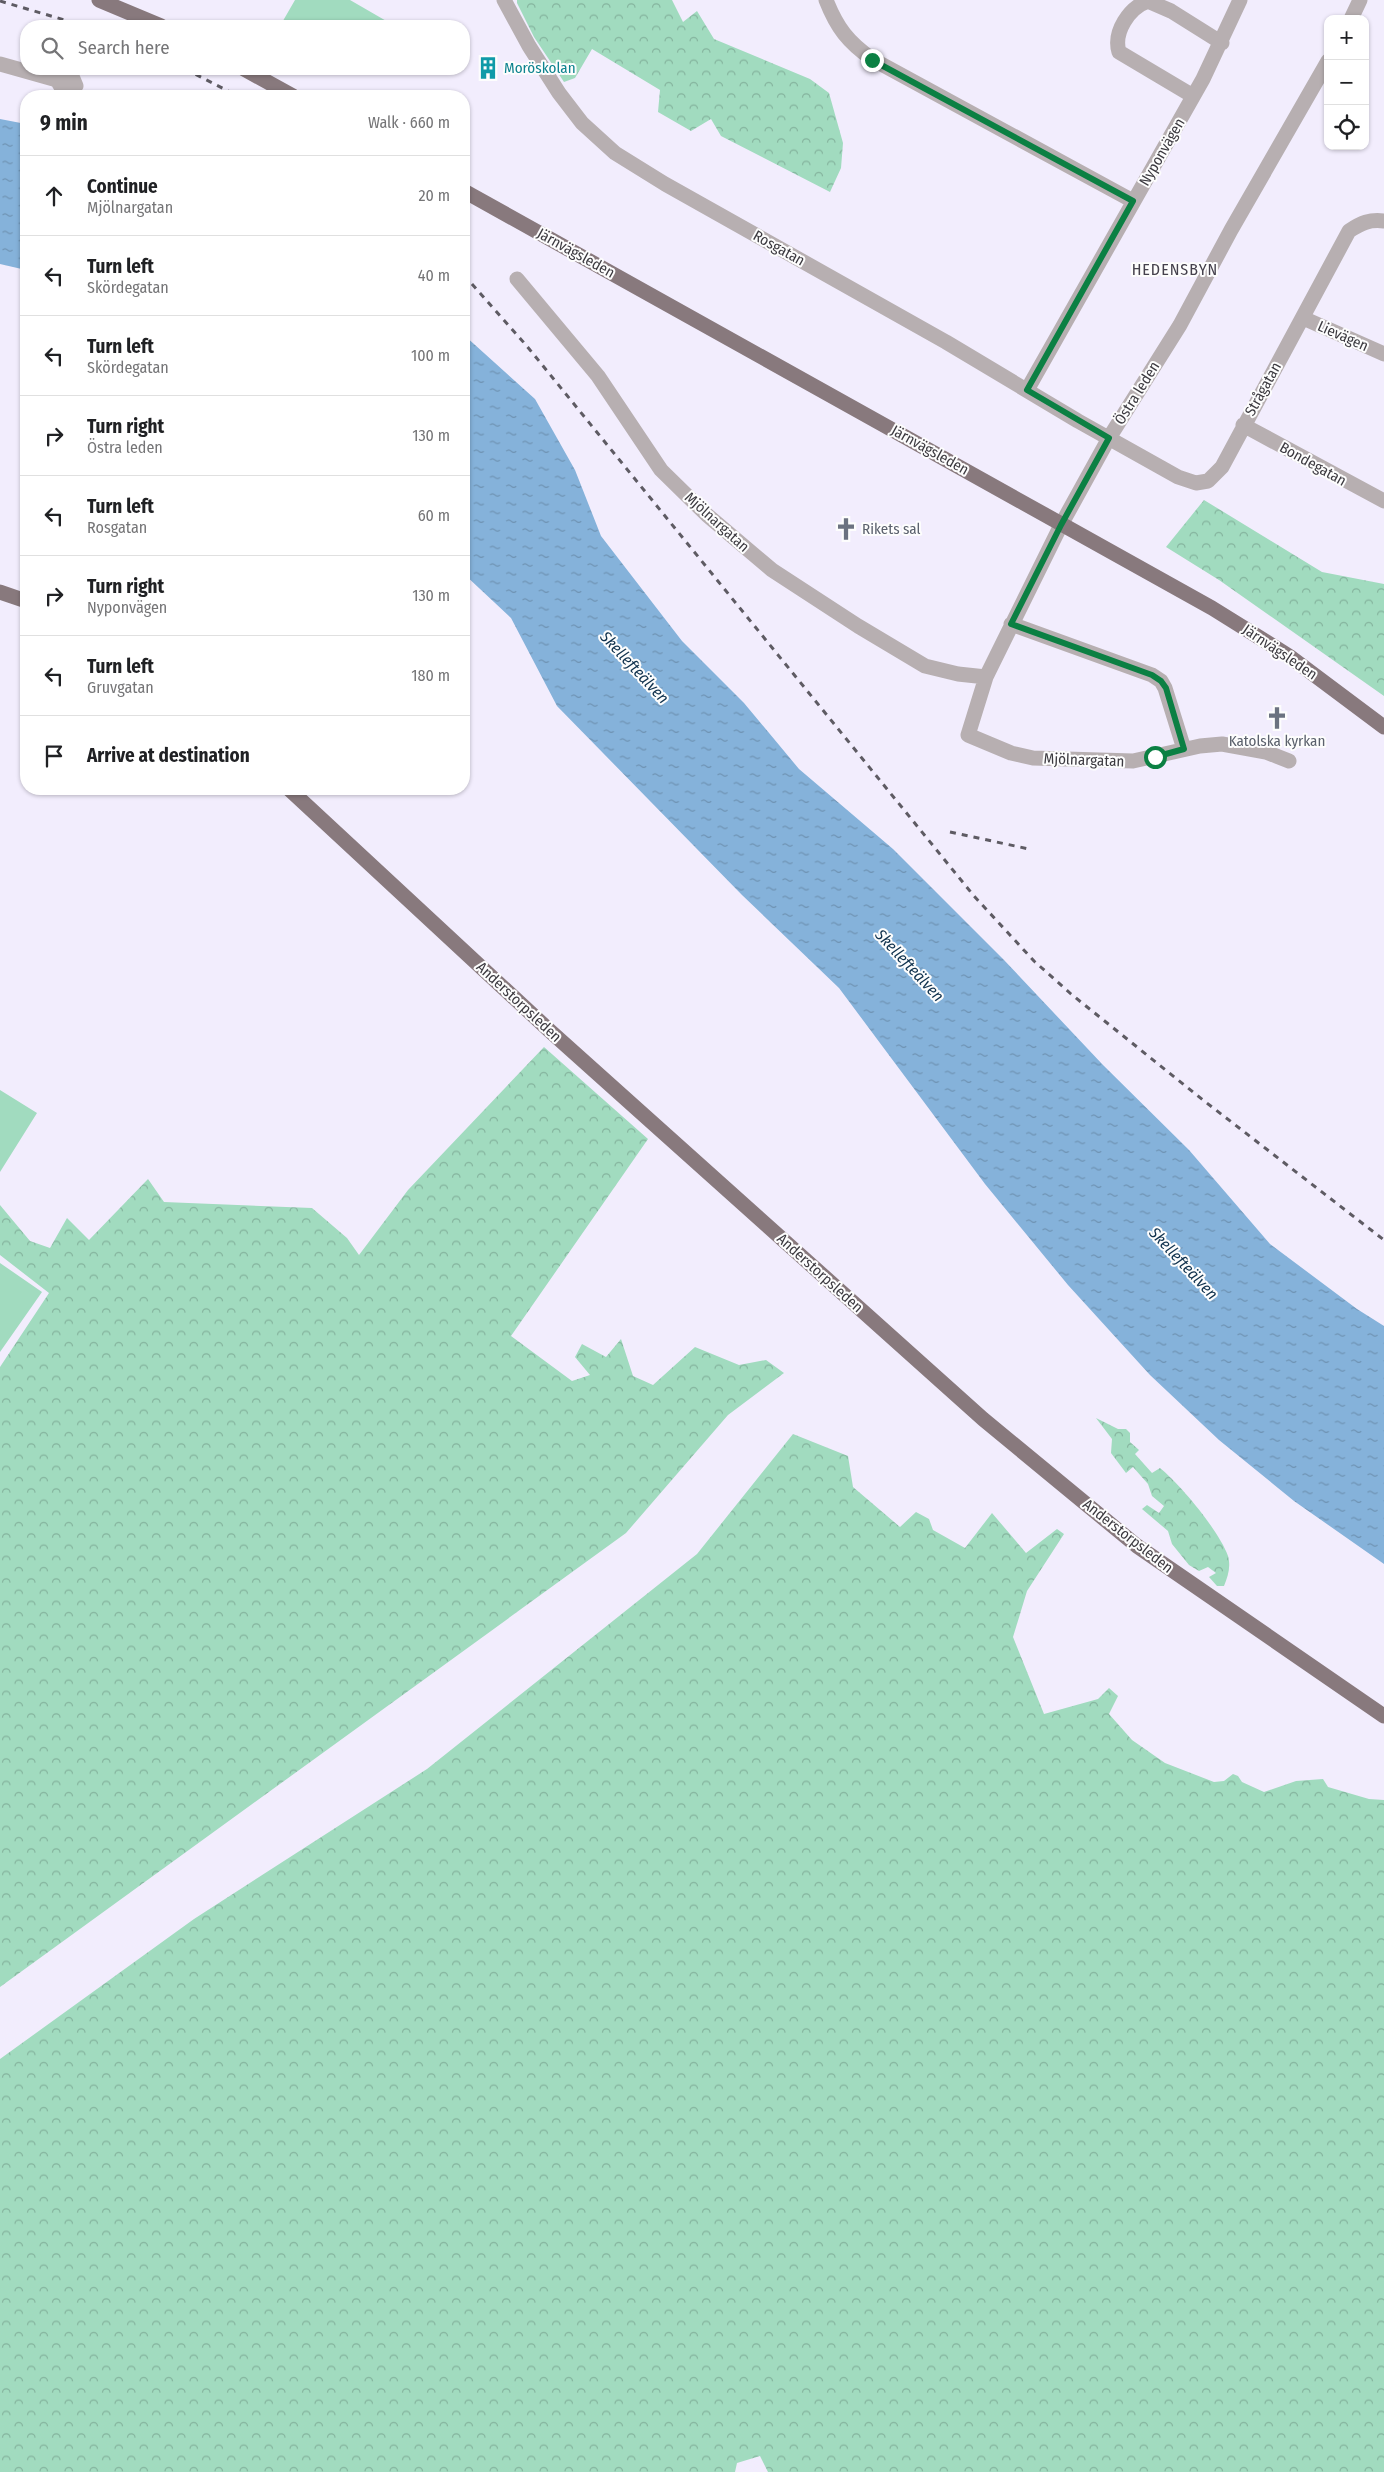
<!DOCTYPE html>
<html lang="en">
<head>
<meta charset="utf-8">
<style>
  :root { --surface:#fff; --page:#f2f2f2; --text:#202124; --muted:#757577; --line:#e0e0e0 }
  body { margin:0; font-family:"Fira Sans Condensed",sans-serif; background:var(--page); color:var(--text) }
  .controls { position:absolute; right:15px; top:15px; display:grid; overflow:hidden; border-radius:10px; box-shadow:0 1px 4px #0004 }
  .controls button { width:45px; height:45px; display:grid; place-items:center; padding:0; border:0; border-bottom:1px solid var(--line); background:var(--surface); color:var(--text); font:25px sans-serif }
  .stop { position:absolute; width:15px; height:15px; margin:-11px; border:4px solid #0b8043; border-radius:50%; background:#fff }
  .stop.end { background:#0b8043; border-color:#fff; box-shadow:0 1px 5px #0008 }
  .list { margin:0; padding:0; list-style:none }
  h2 { display:flex; justify-content:space-between; align-items:center; height:65px; margin:0; padding:0 20px; font-size:21px }
  h2 small { font-size:16px; font-weight:400; color:var(--muted) }
  .list li { display:grid; grid-template-columns:32px 1fr auto; gap:15px; align-items:center; box-sizing:border-box; height:80px; padding:0 20px; border-top:1px solid var(--line) }
  .list b { display:block; font-size:19px; white-space:nowrap }
  .list p { margin:0; font-size:16px; white-space:nowrap; color:var(--muted) }
  .list em { font-size:16px; font-style:normal; color:var(--muted) }
  .icon { flex:none; width:28px; height:28px; fill:none; stroke:currentColor; stroke-width:2; stroke-linecap:round; stroke-linejoin:round }
  .map { position:relative; flex:none; width:1384px; height:2472px; overflow:hidden }
  .search { position:absolute; background:var(--surface); box-shadow:0 1px 4px #0004; left:20px; top:20px; width:450px; height:55px; display:flex; align-items:center; gap:12px; box-sizing:border-box; padding:0 18px; border-radius:20px; color:var(--muted); font-size:19px }
  .panel { position:absolute; background:var(--surface); box-shadow:0 1px 4px #0004; left:20px; top:90px; width:450px; height:705px; border-radius:20px }
  .map>svg:first-child { display:block }
  .green { fill:#a1dbbf }
  .forest { fill:url(#forest-crowns) }
  .water { fill:url(#water-ripples) }
  .lines { fill:none; stroke-linecap:round; stroke-linejoin:round }
  .minor { stroke:#b7afb1; stroke-width:15 }
  .major { stroke:#88797d; stroke-width:15 }
  .rail { stroke:#5e5b63; stroke-width:3; stroke-dasharray:6 6; stroke-linecap:butt }
  .route { stroke:#0b8043; stroke-width:6 }
  .labels { text-anchor:middle; stroke-width:4; stroke-linejoin:round; paint-order:stroke }
  .culture-label { font-size:15px; fill:#0d838f; stroke:#fdfdfd; text-anchor:start }
  .street-label { font-size:15px; fill:#3c3a40; stroke:#fdfdfd }
  .worship-label { font-size:15px; fill:#5b616d; stroke:#fdfdfd; text-anchor:start }
  .neighbourhood-label { font-size:16px; letter-spacing:1px; fill:#45414d; stroke:#fdfdfd }
  .water-label { font-size:16px; font-style:italic; fill:#0f314d; stroke:#fdfdfd }
</style>
</head>
<body>
<div class="map">
<svg width="1384" height="2472" viewBox="0 0 1384 2472">
  <defs>
    <pattern id="forest-crowns" width="20" height="18" patternUnits="userSpaceOnUse" patternTransform="scale(1.25)"><rect width="20" height="18" fill="#a1dbbf"/><path d="M2 6a3 3 0 1 1 6 0M12 15a3 3 0 1 1 6 0" fill="none" stroke="#84b39d"/></pattern>
    <pattern id="water-ripples" width="26" height="14" patternUnits="userSpaceOnUse" patternTransform="scale(1.25)"><rect width="26" height="14" fill="#85b2da"/><path d="M2 4q2-2 4 0t4 0M15 11q2-2 4 0t4 0" fill="none" stroke="#6e92b2"/></pattern>
  </defs>
  <rect width="100%" height="100%" fill="#f2edfd"/>
  <path class="green" d="M295 0H350L395 26H280Z
    M0 1090 37 1113 0 1172Z
    M0 1263 42 1292 0 1352Z"/>
  <path class="forest" d="M517 0H672L683 22 697 11 714 39 810 79 829 93 843 143 841 168 830 192 721 136 711 119 691 131 658 112 660 90 592 49 575 78 564 82 534 37 517 3Z
    M1204 500 1322 572 1384 584V696L1219 580 1166 547Z
    M544 1047 648 1139 511 1336 572 1381 590 1375 575 1357 582 1344 606 1357 621 1339 633 1376 653 1385 695 1347 739 1365 766 1360 784 1373 728 1415 626 1533 0 1987V1367L49 1293 0 1255V1205L30 1241 50 1248 67 1218 89 1240 148 1179 164 1202 312 1208 347 1238 359 1255 408 1190Z
    M1096 1418 1118 1429H1126L1130 1433V1442L1139 1450 1135 1454 1152 1473 1160 1468C1181 1485 1219 1531 1228 1556 1231 1567 1228 1576 1224 1586H1217L1209 1577 1216 1573 1208 1567 1199 1571 1189 1565 1172 1544 1168 1531 1142 1509 1147 1505 1159 1513 1164 1506 1152 1496 1148 1484 1133 1467 1126 1473 1111 1453 1112 1439Z
    M793 1434 848 1456 853 1487 900 1527 916 1512 929 1519 933 1530 965 1548 992 1513 1026 1553 1057 1529 1064 1534 1027 1591 1013 1637 1044 1714 1098 1699 1109 1688 1118 1696 1109 1714 1132 1740 1165 1763 1214 1782 1224 1781 1233 1774 1238 1776 1242 1782 1264 1792 1296 1781 1323 1779 1328 1787 1369 1799 1384 1800V2472H768L760 2456 737 2463 735 2472H0V2059L194 1919 427 1769 697 1554Z"/>
  <path class="water" d="M0 119 26 124V270L0 264Z
    M464 335 535 399 575 470 601 536 682 641 744 703 799 769 893 849 1004 960 1103 1065 1189 1150 1270 1244 1357 1309 1384 1326V1564L1294 1501 1219 1440 1150 1375 1068 1285 985 1184 839 988 742 895 557 706 511 618 464 574Z"/>
  <g class="lines">
    <path class="minor" d="M504 0 529 46 559 93 582 123 615 153 665 184 946 342 1078 421 1178 477 1196 483 1208 481 1222 467 1349 231C1361 223 1370 219 1384 221
      M826 0C837 28 848 42 872 59L1133 201
      M1351 19 1360 0
      M0 64 57 80 71 74 76 86 64 92 57 80
      M1193 96 1119 52C1113 32 1129 8 1148 1L1171 11 1222 43
      M517 279 598 376 661 470 707 515 772 570 858 626 925 666 958 674 986 677
      M1303 318 1384 354
      M1027 390 1203 79 1240 0
      M1243 425 1384 501
      M1011 624 1152 675 1161 681 1165 688 1184 749
      M1289 761 1266 752 1222 744 1200 746 1133 761 1033 758 1011 753 968 735 986 677 1061 525 1109 438 1180 325 1231 230 1328 61"/>
    <path class="major" d="M99 0 161 26
      M244 69 293 96
      M464 191 1212 608 1289 656 1384 727
      M0 592 26 601
      M289 789 550 1031 983 1419 1137 1546 1384 1716"/>
    <path class="rail" d="M0 1 85 26
      M185 69 238 96
      M464 275 526 345 974 896 1034 961 1071 994 1203 1100 1384 1240
      M950 832 1029 849"/>
  </g>
  <g class="lines">
    <path class="route" d="M872 60 1133 201 1027 390 1109 438 1061 525 1011 624 1152 675 1161 681 1166 688 1184 749 1155 757"/>
  </g>
  <defs>
    <symbol id="building-bare" viewBox="-9 -9 18 18"><path d="M-4-6H4V6H1V3H-1V6H-4ZM-2.5-4.3h1.7v1.8h-1.7ZM.8-4.3h1.7v1.8H.8ZM-2.5-1h1.7V.8h-1.7ZM.8-1h1.7V.8H.8Z" fill="#0f9aa8" stroke="#fdfdfd" stroke-width="2.5" paint-order="stroke"/></symbol>
    <symbol id="church-bare" viewBox="-9 -9 18 18"><path d="M-1.2-6h2.4v3.5h3.3v2.4h-3.3V6h-2.4V-.1h-3.3v-2.4h3.3Z" fill="#6b7280" stroke="#fdfdfd" stroke-width="2.5" paint-order="stroke"/></symbol>
  </defs>
  <g fill-rule="evenodd">
    <use href="#building-bare" x="472" y="52" width="32" height="32"/>
    <use href="#church-bare" x="830" y="513" width="32" height="32"/>
    <use href="#church-bare" x="1261" y="702" width="32" height="32"/>
  </g>
  <g class="labels">
    <g class="culture-label">
      <text x="504" y="73">Moröskolan</text>
    </g>
    <g class="street-label">
      <text transform="translate(1162 152) rotate(-60)" y="5">Nyponvägen</text>
      <text transform="translate(779 248) rotate(29)" y="5">Rosgatan</text>
      <text transform="translate(576 253) rotate(29)" y="5">Järnvägsleden</text>
      <text transform="translate(1343 336) rotate(24)" y="5">Lievägen</text>
      <text transform="translate(1263 389) rotate(-61)" y="5">Strågatan</text>
      <text transform="translate(1137 393) rotate(-58)" y="5">Östra leden</text>
      <text transform="translate(930 450) rotate(29)" y="5">Järnvägsleden</text>
      <text transform="translate(1313 464) rotate(29)" y="5">Bondegatan</text>
      <text transform="translate(717 522) rotate(42)" y="5">Mjölnargatan</text>
      <text transform="translate(1280 652) rotate(34)" y="5">Järnvägsleden</text>
      <text transform="translate(1084 760) rotate(2)" y="5">Mjölnargatan</text>
      <text transform="translate(519 1002) rotate(43)" y="5">Anderstorpsleden</text>
      <text transform="translate(820 1273) rotate(42)" y="5">Anderstorpsleden</text>
      <text transform="translate(1128 1536) rotate(38)" y="5">Anderstorpsleden</text>
    </g>
    <g class="worship-label">
      <text x="862" y="534">Rikets sal</text>
      <text x="1277" y="746" text-anchor="middle">Katolska kyrkan</text>
    </g>
    <g class="neighbourhood-label">
      <text x="1175" y="275">HEDENSBYN</text>
    </g>
    <g class="water-label">
      <text transform="translate(635 667) rotate(47)" y="6">Skellefteälven</text>
      <text transform="translate(910 965) rotate(47)" y="6">Skellefteälven</text>
      <text transform="translate(1184 1263) rotate(47)" y="6">Skellefteälven</text>
    </g>
  </g>
</svg>
<div class="controls">
<button>+</button>
<button>−</button>
<button><svg class="icon" aria-label="locate" viewBox="0 0 24 24"><circle cx="12" cy="12" r="6"/><path d="M12 2v4M12 18v4M2 12h4M18 12h4"/></svg></button>
</div>
<div class="stop" style="left:1155px;top:757px"></div>
<div class="stop end" style="left:872px;top:60px"></div>
<div class="search"><svg class="icon" aria-label="search" viewBox="0 0 24 24"><circle cx="10" cy="10" r="6"/><path d="M15 15l6 6"/></svg>Search here</div>
<section class="panel">
<h2>9 min<small>Walk · 660 m</small></h2>
<ul class="list">
<li><svg class="icon" aria-label="ahead" viewBox="0 0 24 24"><path d="M12 20V5M6 11l6-6 6 6"/></svg><div><b>Continue</b><p>Mjölnargatan</p></div><em>20 m</em></li>
<li><svg class="icon" aria-label="left" viewBox="0 0 24 24"><path d="M17 20v-9H6M10 6l-5 5 5 5"/></svg><div><b>Turn left</b><p>Skördegatan</p></div><em>40 m</em></li>
<li><svg class="icon" aria-label="left" viewBox="0 0 24 24"><path d="M17 20v-9H6M10 6l-5 5 5 5"/></svg><div><b>Turn left</b><p>Skördegatan</p></div><em>100 m</em></li>
<li><svg class="icon" aria-label="right" viewBox="0 0 24 24"><path d="M7 20v-9h11M14 6l5 5-5 5"/></svg><div><b>Turn right</b><p>Östra leden</p></div><em>130 m</em></li>
<li><svg class="icon" aria-label="left" viewBox="0 0 24 24"><path d="M17 20v-9H6M10 6l-5 5 5 5"/></svg><div><b>Turn left</b><p>Rosgatan</p></div><em>60 m</em></li>
<li><svg class="icon" aria-label="right" viewBox="0 0 24 24"><path d="M7 20v-9h11M14 6l5 5-5 5"/></svg><div><b>Turn right</b><p>Nyponvägen</p></div><em>130 m</em></li>
<li><svg class="icon" aria-label="left" viewBox="0 0 24 24"><path d="M17 20v-9H6M10 6l-5 5 5 5"/></svg><div><b>Turn left</b><p>Gruvgatan</p></div><em>180 m</em></li>
<li><svg class="icon" aria-label="arrive" viewBox="0 0 24 24"><path d="M6 21V4h12l-3 4 3 4H6"/></svg><div><b>Arrive at destination</b></div></li>
</ul>
</section>
</div>
</body>
</html>
